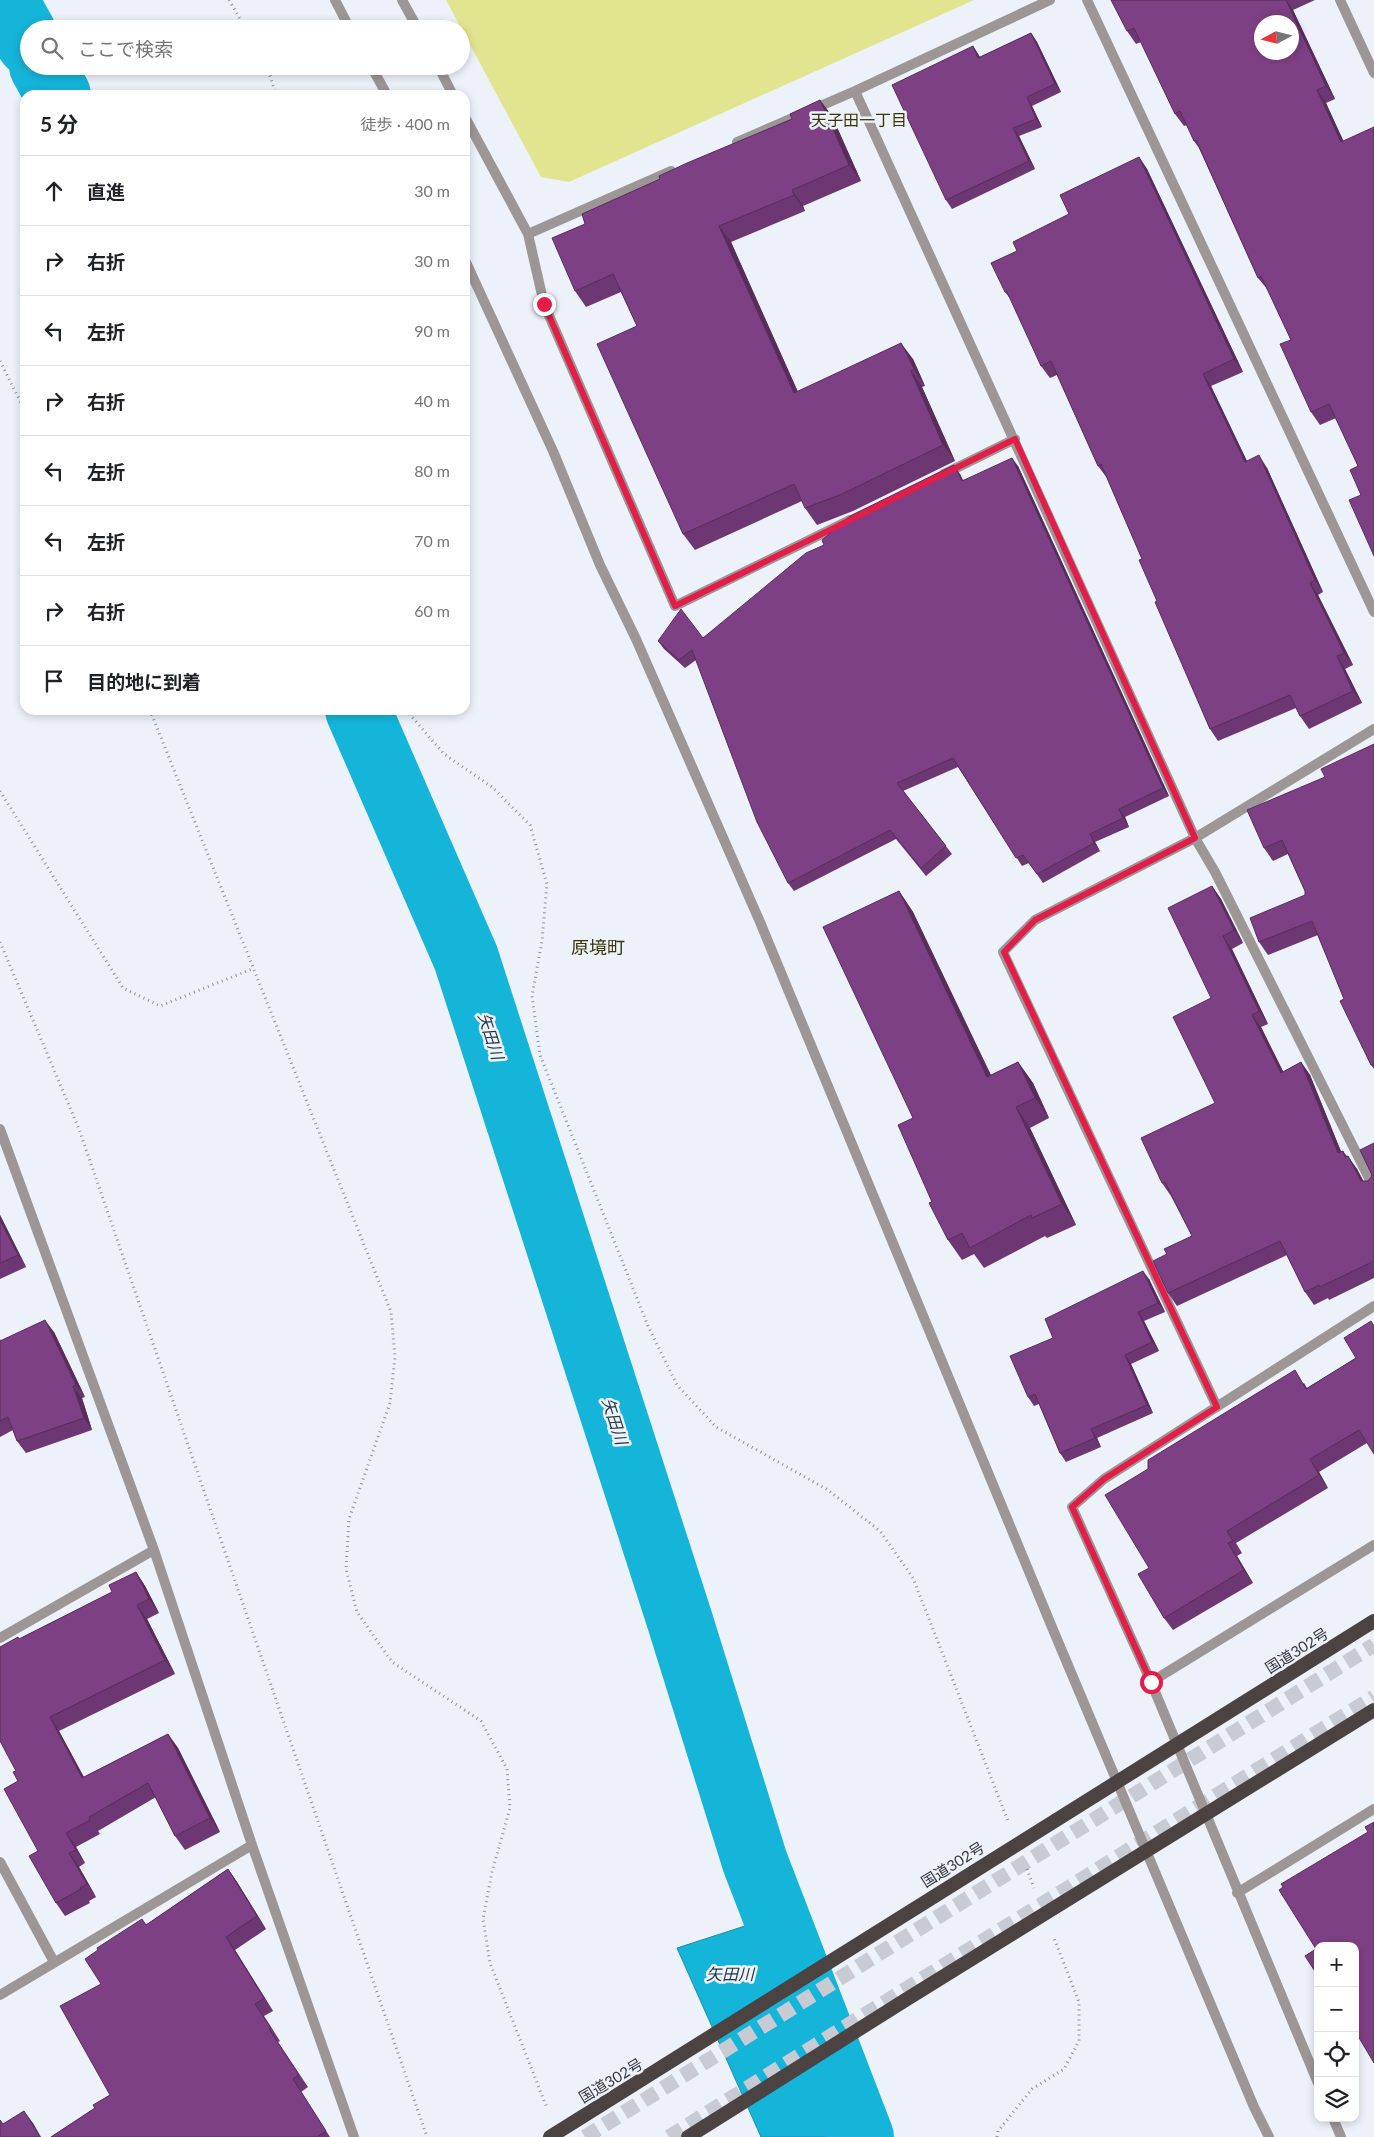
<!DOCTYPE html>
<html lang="ja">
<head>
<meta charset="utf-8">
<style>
  :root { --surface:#fff; --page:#f6f6f6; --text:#202124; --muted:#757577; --line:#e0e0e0 }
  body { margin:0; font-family:Lato,"Noto Sans JP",sans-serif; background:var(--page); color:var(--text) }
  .controls { position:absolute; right:15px; bottom:15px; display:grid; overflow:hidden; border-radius:10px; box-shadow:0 2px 8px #0003 }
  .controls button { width:45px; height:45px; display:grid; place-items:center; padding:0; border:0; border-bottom:1px solid var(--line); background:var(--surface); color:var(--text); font:25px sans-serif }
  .compass { position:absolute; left:1254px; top:15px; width:45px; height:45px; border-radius:50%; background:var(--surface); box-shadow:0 2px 8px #0003; rotate:263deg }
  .stop { position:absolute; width:15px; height:15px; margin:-11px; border:4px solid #e11d48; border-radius:50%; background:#fff }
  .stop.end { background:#e11d48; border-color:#fff; box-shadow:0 1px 5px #0008 }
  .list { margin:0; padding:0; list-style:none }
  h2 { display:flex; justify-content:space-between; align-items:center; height:65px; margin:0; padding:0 20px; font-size:21px }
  h2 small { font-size:16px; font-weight:400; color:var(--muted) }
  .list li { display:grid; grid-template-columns:32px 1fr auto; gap:15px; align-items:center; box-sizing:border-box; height:70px; padding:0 20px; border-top:1px solid var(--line) }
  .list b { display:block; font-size:19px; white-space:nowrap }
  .list em { font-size:16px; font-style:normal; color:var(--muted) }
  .icon { flex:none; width:28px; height:28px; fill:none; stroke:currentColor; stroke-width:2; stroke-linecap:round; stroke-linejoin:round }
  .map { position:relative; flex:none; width:1374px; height:2137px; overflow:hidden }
  .search { position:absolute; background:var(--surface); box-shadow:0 2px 8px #0003; left:20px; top:20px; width:450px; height:55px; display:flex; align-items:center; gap:12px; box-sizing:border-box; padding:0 18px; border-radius:28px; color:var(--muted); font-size:19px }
  .panel { position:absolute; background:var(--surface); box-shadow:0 2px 8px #0003; left:20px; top:90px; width:450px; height:625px; border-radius:15px }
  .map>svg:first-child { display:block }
  .green { fill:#e2e58f }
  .water { fill:#15b4d9; stroke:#1e8ea9 }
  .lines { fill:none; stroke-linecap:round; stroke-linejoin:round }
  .river { stroke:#15b4d9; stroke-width:66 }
  .motorway-tunnel { stroke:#c8cbd3; stroke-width:15; stroke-dasharray:15 8; stroke-linecap:butt }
  .path { stroke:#8f9298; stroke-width:3; stroke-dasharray:1 4; stroke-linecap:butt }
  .minor { stroke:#9c9796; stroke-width:10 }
  .trunk-bridge { stroke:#4b4242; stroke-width:14 }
  .wall { fill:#6c3772 }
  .shaded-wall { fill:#582d5c }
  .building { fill:#7e4084; stroke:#582d5c; fill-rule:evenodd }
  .route { stroke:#e11d48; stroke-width:6 }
  .labels { text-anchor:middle; stroke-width:5; stroke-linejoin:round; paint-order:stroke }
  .street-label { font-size:15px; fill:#333538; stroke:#edf1fa }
  .neighbourhood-label { font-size:16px; fill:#3a3409; stroke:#edf1fa }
  .water-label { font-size:16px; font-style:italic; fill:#21383f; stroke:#edf1fa }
  .quarter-label { font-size:18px; fill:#3a3409; stroke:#edf1fa }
</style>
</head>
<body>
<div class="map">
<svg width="1374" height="2137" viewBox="0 0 1374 2137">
  <rect width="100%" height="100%" fill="#edf1fa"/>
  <path class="green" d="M446 0H974L569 182 541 177Z"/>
  <path class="water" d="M751 1924 844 2137H761L677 1948Z"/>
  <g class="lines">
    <path class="river" d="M5 0 29 43
      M42 66 58 95
      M358 710 466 958 679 1618 755 1862 861 2137"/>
    <path class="motorway-tunnel" d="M585 2137 1374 1645
      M669 2137 1374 1697"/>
    <path class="path" d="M229 0 246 29
      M267 66 276 95
      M0 361 25 411
      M150 710 391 1312 395 1357 390 1403 349 1519 346 1569 357 1612 392 1662 481 1721 507 1769 510 1808 492 1872 483 1919 490 1963 547 2108
      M406 710 444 754 492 787 530 825 547 884 542 941 532 996 540 1055 648 1326 677 1385 716 1427 828 1490 880 1531 913 1578 1008 1821
      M0 791 123 988 160 1006 252 969
      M0 942 79 1129 427 2137
      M1027 1869 1034 1888
      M997 2137 998 2131 1032 2089 1064 2069 1079 2041V2002L1054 1938"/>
    <path class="minor" d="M335 0 350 29
      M402 0 418 29
      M1087 0 1374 612
      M1340 0 1374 73
      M371 66 387 95
      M438 66 453 95
      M855 91 1195 838 1215 872 1374 1188
      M465 117 528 234 544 304 675 606 850 520
      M737 142 855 91 1050 0
      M528 234 671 171
      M465 260 553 451 600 565 636 639 760 922 1054 1632 1254 2107 1269 2137
      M944 474 1015 439
      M0 1129 154 1550 252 1845 354 2137
      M1217 1407 1003 952 1035 920 1195 838 1374 729
      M0 1638 154 1550
      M1151 1682 1374 1545
      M0 1862 54 1962
      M1237 1893 1374 1809
      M0 1995 252 1845
      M1318 2083 1151 1682 1072 1507 1104 1479 1374 1306
      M1333 2118 1341 2137"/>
    <path class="trunk-bridge" d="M550 2137 1374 1621
      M688 2137 907 1999 1374 1710"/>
  </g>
  <path class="wall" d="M1111 0H1315L1293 10 1335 99 1326 103 1343 141 1361 495 1358 466 1336 418 1320 425 1311 412 1291 340 1268 290 1258 278 1199 148 1194 141 1187 125 1184 126 1175 114 1141 42 1136 44 1127 31Z
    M1031 33 1037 42 1061 92 1032 106 1042 127 1019 136 1035 169 952 209 946 200 973 46 980 57Z
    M820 100 832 116 861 181 803 206 805 211 731 242 798 392 913 359 925 386 922 387 955 461 853 511 817 525 805 508 802 501 695 550 683 534 637 326 621 292 586 307 575 291 585 224 660 179 792 119Z
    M1139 157 1147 169 1243 372 1211 386 1247 461 1267 468 1323 592 1318 595 1353 665 1345 669 1362 703 1309 729 1300 716 1296 708 1218 741 1210 729 1157 601 1142 559 1107 478 1098 466 1057 375 1050 378 1041 366 1012 301 1005 292 1017 251 1069 214Z
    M1018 466 1169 796 1125 817 1129 827 1095 842 1100 851 1043 883 1029 863 1022 866 958 767 903 791 952 854 926 876 896 839 794 891 788 883 696 660 685 668 664 649 658 641 703 638 824 545 960 474 963 480Z
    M1374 744V1069L1371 1065 1318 935 1268 955 1259 942 1305 895V891L1288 854 1273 861 1264 848 1325 777Z
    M1212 886 1221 899 1243 943 1232 949 1268 1024 1261 1027 1283 1072 1301 1062 1310 1075 1341 1152 1343 1151 1357 1169 1363 1181H1368L1372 1176 1374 1143V1278L1329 1300 1328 1298 1314 1305 1305 1292 1287 1255 1177 1306 1168 1293 1167 1254 1192 1236 1171 1196 1162 1183 1215 1103 1211 998Z
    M899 891 913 912 991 1075 1018 1062 1033 1083 1049 1118 1030 1128 1076 1225 1047 1238 1045 1236 984 1268 974 1254 962 1260 948 1240 932 1202 913 1118Z
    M0 1215 26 1267 0 1279Z
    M1149 1279 1165 1312 1144 1321 1159 1351 1131 1364 1153 1413 1097 1438 1101 1447 1066 1462 1060 1453 1039 1404 1034 1406 1028 1397Z
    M1371 1321 1367 1443 1319 1472 1328 1488 1236 1543 1242 1553 1237 1556 1253 1583 1173 1630 1164 1618 1149 1568 1148 1469 1304 1383 1307 1388 1356 1358Z
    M54 1332 85 1397 82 1398 92 1430 26 1453 17 1441 13 1430 0 1437V1339L1 1341Z
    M136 1572 145 1586 159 1613 147 1619 175 1674 59 1731 84 1777 168 1734 178 1748 220 1832 185 1850 175 1836 156 1797 98 1831 100 1834 76 1847 85 1863 79 1867 96 1897 89 1901 90 1903 65 1916 56 1903 38 1851 16 1771 19 1639 112 1592Z
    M228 1869 237 1882 266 1929 235 1950 273 2011 264 2016 280 2041 278 2042 308 2087 301 2092 330 2137H51L95 2108 110 2095 101 1984 146 1925Z"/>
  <path class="shaded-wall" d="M1286 0 1293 10 1335 99 1326 86Z
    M1031 33 1037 42 1061 92 1055 84Z
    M973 46 978 54 984 66 978 58Z
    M1317 90 1326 103 1350 155 1341 142Z
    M1027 97 1032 106 1042 127 1036 119Z
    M820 100 832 116 861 181 849 165Z
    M1013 128 1019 136 1035 169 1029 161Z
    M1139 157 1147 169 1243 372 1234 359Z
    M792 190 803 206 805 211 794 195Z
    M719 226 731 242 806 410 794 393Z
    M901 343 913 359 925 386 914 369Z
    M911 371 922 387 955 461 943 445Z
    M1203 374 1211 386 1253 474 1245 462Z
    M1259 455 1267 468 1323 592 1315 580Z
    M1012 458 1018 466 1169 796 1163 788Z
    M954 465 960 474 967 490 962 481Z
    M1310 583 1318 595 1353 665 1344 653Z
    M1337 656 1345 669 1362 703 1353 691Z
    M1119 809 1125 817 1129 827 1123 818Z
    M1090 834 1095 842 1100 851 1094 843Z
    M1212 886 1221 899 1243 943 1234 930Z
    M899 891 913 912 1001 1097 987 1077Z
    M1223 936 1232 949 1268 1024 1259 1011Z
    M1252 1015 1261 1027 1290 1085 1281 1073Z
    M1018 1062 1033 1083 1049 1118 1035 1098Z
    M1301 1062 1310 1075 1347 1166 1338 1153Z
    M1016 1107 1030 1128 1076 1225 1062 1204Z
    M1348 1156 1357 1169 1370 1193 1361 1181Z
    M0 1215 26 1267 18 1255 0 1220Z
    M1143 1271 1149 1279 1165 1312 1158 1303Z
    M1138 1312 1144 1321 1159 1351 1152 1342Z
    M45 1320 54 1332 85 1397 76 1385Z
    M1125 1355 1131 1364 1153 1413 1147 1405Z
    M73 1386 82 1398 92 1430 84 1418Z
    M1091 1429 1097 1438 1101 1447 1095 1438Z
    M1310 1459 1319 1472 1328 1488 1319 1475Z
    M1228 1543 1237 1556 1253 1583 1244 1570Z
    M136 1572 145 1586 159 1613 149 1599Z
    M137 1605 147 1619 175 1674 165 1660Z
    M50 1717 59 1731 91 1791 82 1778Z
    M168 1734 178 1748 220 1832 210 1818Z
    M66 1833 76 1847 85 1863 76 1850Z
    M69 1853 79 1867 96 1897 87 1884Z
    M228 1869 237 1882 266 1929 257 1916Z
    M226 1937 235 1950 273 2011 264 1998Z
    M24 2111 33 2123 41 2137H40Z"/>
  <path class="building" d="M1111 0H1286L1326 86 1317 90 1341 142 1374 127V556L1349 500 1361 495 1350 470 1358 466 1329 404 1311 412 1280 344 1291 340 1261 276 1258 278 1196 140 1194 141 1180 111 1175 114 1134 28 1127 31ZM1262 22H1292V52H1262Z
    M1031 33 1055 84 1027 97 1036 119 1013 128 1029 161 946 200 892 85 973 46 978 58Z
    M820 100 849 165 792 190 794 195 719 226 794 393 901 343 914 369 911 371 943 445 842 494 805 508 794 484 683 534 597 344 637 326 613 274 575 291 552 238 585 224 582 214 660 179 659 176 687 163 792 119 790 114Z
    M1139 157 1234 359 1203 374 1245 462 1259 455 1315 580 1310 583 1344 653 1337 656 1353 691 1300 716 1290 695 1210 729 1155 602 1157 601 1139 560 1142 559 1101 464 1098 466 1051 361 1041 366 1007 292H1005L991 263 1017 251 1013 242 1069 214 1060 195Z
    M1012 458 1163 788 1119 809 1123 818 1090 834 1094 843 1037 874 1023 855 1016 858 953 758 897 783 946 846 921 868 890 830 788 883 757 822 692 650 679 660 658 641 681 609 703 638 806 553 824 545 822 540 850 516 954 465 962 481Z
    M1374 744V1064L1371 1065 1340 1001 1344 999 1312 921 1259 942 1250 918 1305 895V891L1282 840 1264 848 1247 810 1325 777 1321 769Z
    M1212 886 1234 930 1223 936 1259 1011 1252 1015 1281 1073 1301 1062 1338 1153 1343 1151 1345 1157 1348 1156 1361 1181H1368L1372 1176 1371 1173 1360 1150 1374 1143V1261L1320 1287 1319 1285 1305 1292 1280 1241 1168 1293 1153 1261 1167 1254 1164 1249 1192 1236 1165 1182 1162 1183 1141 1138 1215 1103 1173 1017 1211 998 1168 908Z
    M899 891 987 1077 1018 1062 1035 1098 1016 1107 1062 1204 1032 1218 1031 1215 970 1248 962 1233 948 1240 929 1203 932 1202 898 1125 913 1118 823 927Z
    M0 1220 18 1255 0 1263Z
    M1143 1271 1158 1303 1138 1312 1152 1342 1125 1355 1147 1405 1091 1429 1095 1438 1060 1453 1035 1394 1028 1397 1010 1356 1053 1338 1045 1319Z
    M45 1320 76 1385 73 1386 84 1418 17 1441 8 1417 0 1421V1341Z
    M1371 1321 1374 1326V1454L1359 1430 1310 1459 1319 1475 1227 1531 1233 1541 1228 1543 1244 1570 1164 1618 1138 1574 1149 1568 1105 1495 1148 1469V1460L1295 1370 1306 1389 1356 1358 1344 1338Z
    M136 1572 149 1599 137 1605 165 1660 50 1717 82 1778 168 1734 210 1818 175 1836 148 1783 89 1817 90 1820 66 1833 76 1850 69 1853 87 1884 80 1888 81 1889 56 1903 29 1856 38 1851 4 1789 18 1781 13 1772 16 1771 0 1741V1647L18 1637 19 1639 112 1592 109 1585Z
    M1374 1822V2063L1355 2031V1946H1318V1976L1305 1956 1316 1949 1279 1890 1283 1887 1281 1884 1368 1832 1365 1827Z
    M228 1869 257 1916 226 1937 264 1998 255 2004 271 2028 269 2029 299 2075 293 2079 326 2131 317 2137H51L95 2108 93 2105 110 2095 60 2006 101 1984 85 1959 98 1950 97 1948 142 1919 146 1925Z
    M24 2111 40 2137H0V2120L3 2124Z"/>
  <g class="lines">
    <path class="route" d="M544 304 675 606 1015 439 1195 838 1035 920 1004 952 1217 1407 1104 1479 1072 1507 1151 1682"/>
  </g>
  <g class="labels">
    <g class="street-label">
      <text transform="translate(1297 1651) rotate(-32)" y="5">国道302号</text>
      <text transform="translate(953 1865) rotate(-32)" y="5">国道302号</text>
      <text transform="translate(611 2081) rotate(-31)" y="5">国道302号</text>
    </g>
    <g class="neighbourhood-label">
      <text x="859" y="126">天子田一丁目</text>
    </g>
    <g class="water-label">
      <text transform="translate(491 1036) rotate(72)" y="6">矢田川</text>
      <text transform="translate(615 1421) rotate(72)" y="6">矢田川</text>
      <text x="730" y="1980">矢田川</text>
    </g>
    <g class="quarter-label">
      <text x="598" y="954">原境町</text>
    </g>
  </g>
</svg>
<div class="controls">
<button>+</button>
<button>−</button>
<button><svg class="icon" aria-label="locate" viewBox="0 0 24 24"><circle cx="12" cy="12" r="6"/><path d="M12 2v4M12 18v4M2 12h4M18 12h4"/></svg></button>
<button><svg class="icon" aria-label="layers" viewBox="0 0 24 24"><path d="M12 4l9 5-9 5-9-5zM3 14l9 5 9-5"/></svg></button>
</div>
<svg class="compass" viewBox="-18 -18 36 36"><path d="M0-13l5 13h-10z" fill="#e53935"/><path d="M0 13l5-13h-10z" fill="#757577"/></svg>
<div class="stop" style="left:1151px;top:1682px"></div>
<div class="stop end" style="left:544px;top:304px"></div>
<div class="search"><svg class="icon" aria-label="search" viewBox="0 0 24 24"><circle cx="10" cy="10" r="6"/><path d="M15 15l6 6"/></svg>ここで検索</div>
<section class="panel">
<h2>5 分<small>徒歩 · 400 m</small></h2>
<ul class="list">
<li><svg class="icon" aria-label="ahead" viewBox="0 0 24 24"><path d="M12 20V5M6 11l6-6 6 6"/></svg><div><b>直進</b></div><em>30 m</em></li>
<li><svg class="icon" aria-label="right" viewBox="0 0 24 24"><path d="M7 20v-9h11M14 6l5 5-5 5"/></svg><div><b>右折</b></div><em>30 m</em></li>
<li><svg class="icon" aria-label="left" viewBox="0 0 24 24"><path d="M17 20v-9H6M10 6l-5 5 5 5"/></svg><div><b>左折</b></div><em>90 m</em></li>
<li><svg class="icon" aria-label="right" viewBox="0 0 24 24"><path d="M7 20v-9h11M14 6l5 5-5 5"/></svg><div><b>右折</b></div><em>40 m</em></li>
<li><svg class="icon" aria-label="left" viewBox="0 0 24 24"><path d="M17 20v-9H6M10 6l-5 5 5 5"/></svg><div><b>左折</b></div><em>80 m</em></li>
<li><svg class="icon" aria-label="left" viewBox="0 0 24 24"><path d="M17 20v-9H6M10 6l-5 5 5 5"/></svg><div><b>左折</b></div><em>70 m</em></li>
<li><svg class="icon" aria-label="right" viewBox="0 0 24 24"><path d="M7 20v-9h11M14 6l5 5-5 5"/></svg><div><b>右折</b></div><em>60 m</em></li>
<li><svg class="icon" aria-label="arrive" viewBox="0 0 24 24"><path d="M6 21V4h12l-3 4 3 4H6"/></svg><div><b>目的地に到着</b></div></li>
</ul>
</section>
</div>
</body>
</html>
